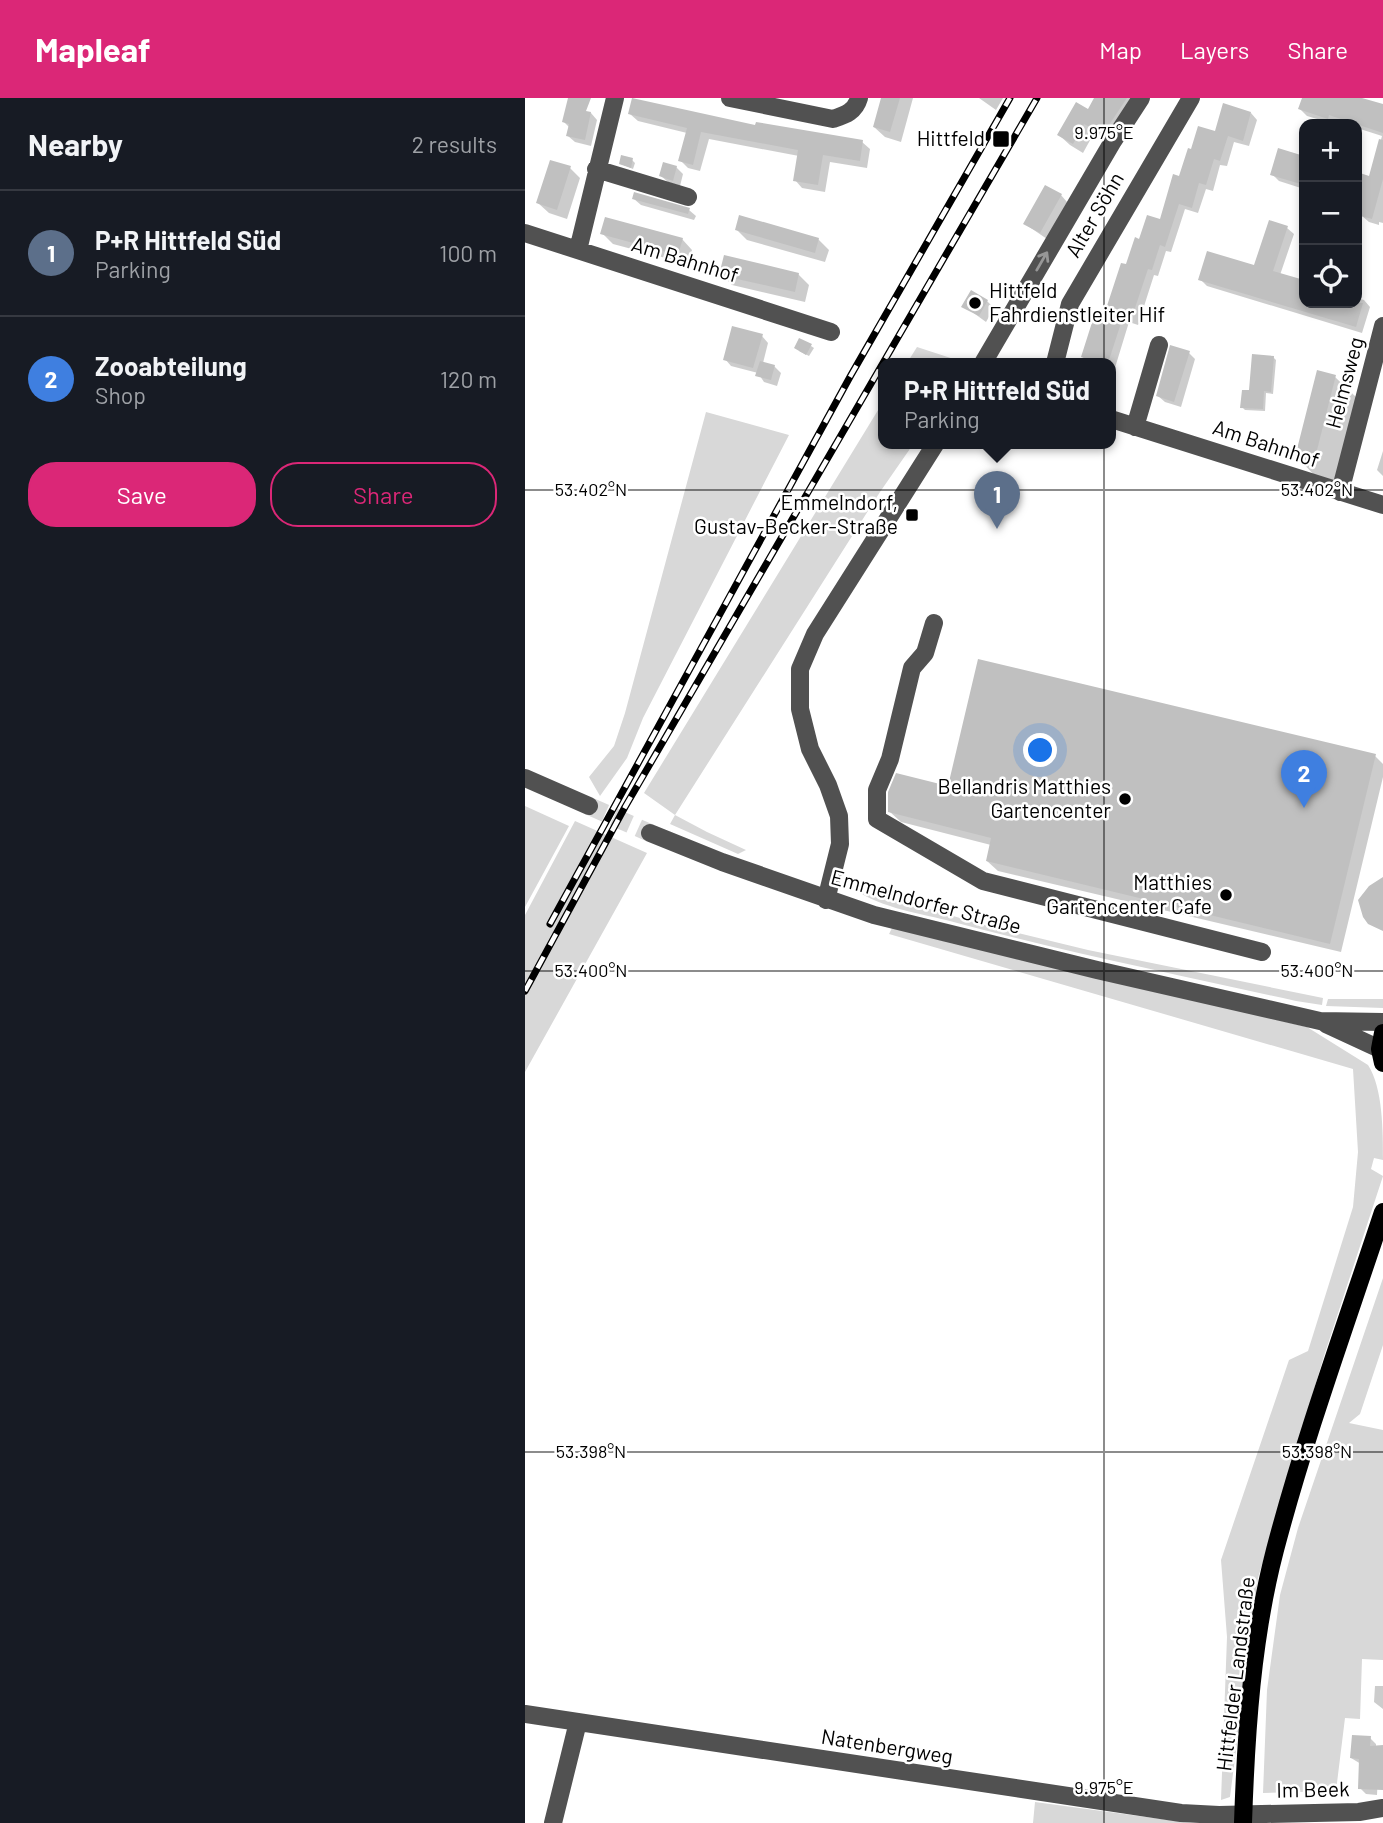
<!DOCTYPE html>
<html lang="en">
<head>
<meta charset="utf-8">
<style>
  :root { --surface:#171b24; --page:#20242c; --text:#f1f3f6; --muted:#9ea1a6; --line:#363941; --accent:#db2777 }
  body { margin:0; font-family:Barlow,sans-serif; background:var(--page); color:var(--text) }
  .controls { position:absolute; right:21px; top:21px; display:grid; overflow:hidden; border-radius:14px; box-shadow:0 4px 10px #0003 }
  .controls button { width:63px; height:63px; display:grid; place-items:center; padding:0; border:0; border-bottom:2px solid var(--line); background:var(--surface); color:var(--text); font:35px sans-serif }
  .you { position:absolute; left:516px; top:653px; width:24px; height:24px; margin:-18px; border:5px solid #fff; border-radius:50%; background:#1a73e8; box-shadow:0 0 0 10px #1a73e833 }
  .badge { display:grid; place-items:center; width:46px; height:46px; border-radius:50%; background:var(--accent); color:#fff; font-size:23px; font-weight:700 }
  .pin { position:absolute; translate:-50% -58px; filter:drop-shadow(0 2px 4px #0008) }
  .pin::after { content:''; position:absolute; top:37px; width:24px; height:21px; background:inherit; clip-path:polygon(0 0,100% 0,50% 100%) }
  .popup { position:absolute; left:353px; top:260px; width:238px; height:91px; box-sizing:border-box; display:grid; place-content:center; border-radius:14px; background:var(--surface); filter:drop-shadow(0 2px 5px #0005); font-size:23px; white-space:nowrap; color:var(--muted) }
  .popup b { font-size:26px; color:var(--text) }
  .popup::after { content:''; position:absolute; left:50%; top:100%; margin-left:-14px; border:14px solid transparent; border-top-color:var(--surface) }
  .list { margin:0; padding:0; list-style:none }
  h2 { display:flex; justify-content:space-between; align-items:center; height:91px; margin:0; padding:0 28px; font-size:30px }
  h2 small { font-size:23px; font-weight:400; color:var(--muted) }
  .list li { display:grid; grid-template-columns:46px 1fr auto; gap:21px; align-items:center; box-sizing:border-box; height:126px; padding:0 28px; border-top:2px solid var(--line) }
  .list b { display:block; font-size:26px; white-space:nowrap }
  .list p { margin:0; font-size:23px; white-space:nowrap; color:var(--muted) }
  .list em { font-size:23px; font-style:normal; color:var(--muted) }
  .actions { display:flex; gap:14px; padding:21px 28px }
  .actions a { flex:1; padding:16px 0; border:2px solid var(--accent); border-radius:28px; text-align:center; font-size:24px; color:var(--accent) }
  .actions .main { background:var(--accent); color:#fff }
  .icon { flex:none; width:38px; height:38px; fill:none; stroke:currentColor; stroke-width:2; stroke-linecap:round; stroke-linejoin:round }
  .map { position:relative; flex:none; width:858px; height:1725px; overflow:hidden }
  header { display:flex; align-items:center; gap:42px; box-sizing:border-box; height:98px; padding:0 35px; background:var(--accent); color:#fff }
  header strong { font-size:33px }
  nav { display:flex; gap:38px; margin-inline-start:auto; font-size:24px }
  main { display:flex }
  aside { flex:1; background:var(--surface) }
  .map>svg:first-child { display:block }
  .green { fill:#d8d8d8 }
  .shadow { fill:#0003 }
  .building { fill:#c0c0c0 }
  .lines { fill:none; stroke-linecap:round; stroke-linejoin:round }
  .minor-tunnel { stroke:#d9d9d9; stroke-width:18; stroke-dasharray:18 9; stroke-linecap:butt }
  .minor { stroke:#515151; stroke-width:18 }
  .major { stroke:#000; stroke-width:18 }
  .rail-casing { stroke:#000; stroke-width:7 }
  .rail { stroke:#fff; stroke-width:4.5; stroke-dasharray:13; stroke-linecap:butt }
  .oneway { stroke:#979797 }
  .ticks { fill:none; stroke:#000; stroke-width:2; stroke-opacity:0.45 }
  .poi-dot { fill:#000; stroke:#fff; stroke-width:2.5 }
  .labels { text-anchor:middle; stroke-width:5; stroke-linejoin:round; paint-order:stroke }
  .poi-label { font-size:21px; fill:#000; stroke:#fff; text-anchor:end }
  .street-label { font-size:21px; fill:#000; stroke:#fff }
  .ticks-label { font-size:18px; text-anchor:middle; fill:#000; stroke:#fff; stroke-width:5; stroke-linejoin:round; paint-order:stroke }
</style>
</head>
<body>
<header>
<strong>Mapleaf</strong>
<nav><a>Map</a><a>Layers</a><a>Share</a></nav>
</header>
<main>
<aside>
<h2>Nearby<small>2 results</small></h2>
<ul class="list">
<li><span class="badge" style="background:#5c6f8a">1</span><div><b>P+R Hittfeld Süd</b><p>Parking</p></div><em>100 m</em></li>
<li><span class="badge" style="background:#3f7fe0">2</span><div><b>Zooabteilung</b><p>Shop</p></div><em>120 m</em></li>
</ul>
<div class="actions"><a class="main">Save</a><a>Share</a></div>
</aside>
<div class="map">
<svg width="858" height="1725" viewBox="0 0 858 1725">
  <rect width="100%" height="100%" fill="#fff"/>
  <path class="green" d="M392 249 441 265H382Z
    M358 304V345H389L355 394 150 717 182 734 221 752 213 756 145 726 150 717 119 695Z
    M181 314 264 337 118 620 102 660 75 698 64 679 89 648 100 615Z
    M0 708 44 728 0 809Z
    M50 723 122 755 0 974V817Z
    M326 788 452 825 563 852 798 900 797 907 771 903C654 877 536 853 421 822 392 815 348 808 326 788Z
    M367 830 782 929 843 967C858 990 858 1033 858 1062L849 1060 846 1071 858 1078 799 1258 733 1480 705 1699 696 1702 702 1539 696 1462 764 1262 783 1253 828 1109 833 1054 828 971 364 836Z
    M803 901H858V910L801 908Z
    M858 1180V1247L835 1316 824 1325 858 1332V1562L837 1561 835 1621 820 1620 811 1693 738 1695 742 1592 755 1497 773 1430Z
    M510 1704 666 1725H508Z"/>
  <path class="shadow" d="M357 0H388L376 44 360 39 349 29Z
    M454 0H478L471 12Z
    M571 0H620L588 45 569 35 558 55 545 47 534 37 564 13Z
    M779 0H824L858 9V125L854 124V127L844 124 837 118 839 110 832 107V76L845 81 857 38 832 30V26H822L810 22 809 26 782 18 775 11Z
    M66 15 72 22 66 48 50 44 43 38 45 30 39 24Z
    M726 15 732 22 724 48 709 44 702 68 695 67 688 93 681 91 673 115 660 111 646 154 641 153 633 178 629 177 613 227 604 224 589 273 586 272V265H564L558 259 580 219 602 168 615 143 636 123 668 53 691 35Z
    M105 16 337 44 345 51 342 70 305 64 300 94 277 90 270 82 274 58 184 41 175 73 163 70 155 62 162 35 113 23Z
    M755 52 779 60V91L754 83 747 76Z
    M107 62 110 65 108 71 96 66Z
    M151 69 158 76 155 88 143 84 136 78Z
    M45 70 55 80 42 121 24 115 13 105Z
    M536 97 542 104 522 141 500 126Z
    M109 101 164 112 171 118 169 122 116 107Z
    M762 130 769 136 755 177 779 184V205H832V200L839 202 845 209 837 235 682 188 675 181 730 169Z
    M212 132 293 141 304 152 300 164 222 142Z
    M77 135 157 141 167 152 163 166 88 146Z
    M196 176H273L284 187 280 204 207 187Z
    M462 203 469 210 461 224 439 208Z
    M237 238 243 245 238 265 249 268 256 275 252 288 239 284 233 275 206 268 200 261Z
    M286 248 289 250 284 258 274 253Z
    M664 255 670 261 656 309 640 304 633 298Z
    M748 259 751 262 748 296 741 295 740 313 720 312 717 309Z
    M810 279 831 299 810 384 792 380 772 359Z
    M858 353V378L852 372Z
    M850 658 858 666V679L816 854 473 773 462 763 466 747 376 724 365 714 424 690Z
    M850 1588H858V1611L849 1604Z
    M845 1640 851 1646V1649H858V1676L853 1677 852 1697 841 1696 835 1690 836 1666 826 1660Z"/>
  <path class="building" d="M43 0H66L61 13 66 14 60 42 41 38 44 26 37 24Z
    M107 0 230 27 231 24 338 42 335 63 298 57 293 87 268 83 273 52 176 34 168 67 153 63 162 30 103 16Z
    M356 0H375L365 34 348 29Z
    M569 0H602L578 36 559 26 548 46 532 37 551 4 563 11Z
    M777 0H837L858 6V35L804 17 803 21 773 11Z
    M698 5 726 14 718 43 703 38 695 63 689 61 681 87 674 85 667 110 654 106 640 149 635 147 627 172 623 171 606 222 598 219 583 265H574L556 259 570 215 579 217 596 165 601 166 610 139 614 141 622 117 635 121 648 76 654 78 663 50 666 51 673 28 690 33Z
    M854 41 858 42V81L847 121 832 117V74L844 78Z
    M753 50 779 58V87L745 77Z
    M96 57 108 60 106 70 94 66Z
    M25 62 46 68 32 112 11 105Z
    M138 64 152 68 148 83 134 78Z
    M520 87 537 96 515 135 498 126Z
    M109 94 165 110 163 116 107 101Z
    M214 117 294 140 290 155 210 132Z
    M80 119 158 140 153 157 75 136Z
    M744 122 763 128 748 173 779 182V205H838L831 229 673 182 682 153 729 167Z
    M199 157 274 175 270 194 194 177Z
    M446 192 463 202 454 218 436 209Z
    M207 228 238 236 228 270 198 262Z
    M274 240 287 246 281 257 269 250Z
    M645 247 665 253 649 304 631 298Z
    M727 256 749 258 746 294 739 293 738 311 715 310 717 292H724Z
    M235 263 250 267 246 282 230 278Z
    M792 272 811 277 789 364 770 359Z
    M453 561 851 656 805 846 461 763 466 740 363 714V694L371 675 423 688Z
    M858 779V833L843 826 838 819 833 802 844 788Z
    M827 1637 846 1638 845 1648 858 1647V1692L833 1691 834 1661 825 1660Z"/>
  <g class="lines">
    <path class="minor-tunnel" d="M64 708 125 735"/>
    <path class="minor" d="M205 0 308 21C320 17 330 14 334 0
      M71 71 163 99
      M0 135 306 234
      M53 152 90 0
      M458 265 588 43 616 0
      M530 265 545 206 666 0
      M586 321 858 407
      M610 329 634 247
      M815 394 858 228
      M409 525 400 555 387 570 365 661 352 692V721L458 783 737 854
      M0 680 64 708
      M125 735 197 764 349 817 572 872 795 923 858 924
      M301 802 315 746 314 718 303 687 285 651 275 611V571L290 536 411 345
      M801 926 855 951
      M0 1616 656 1715 694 1717 834 1714 858 1710
      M28 1725 53 1624"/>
    <path class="major" d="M858 935 855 951 858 965
      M718 1725C721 1634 727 1540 750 1452 780 1338 821 1226 858 1114"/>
    <defs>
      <path id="rail" d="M25 826 326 277 485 0
        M0 893 100 709 512 0"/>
    </defs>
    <use href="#rail" class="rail-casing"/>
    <use href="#rail" class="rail"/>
  </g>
  <defs><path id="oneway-shaft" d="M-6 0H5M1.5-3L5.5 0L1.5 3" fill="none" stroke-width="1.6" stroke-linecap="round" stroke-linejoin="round" transform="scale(1.75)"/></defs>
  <use class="oneway" href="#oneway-shaft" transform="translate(517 163) rotate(-60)"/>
  <path class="ticks" d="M579 0V1725M0 392H858M0 873H858M0 1354H858"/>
  <g class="poi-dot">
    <rect x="467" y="32" width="18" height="18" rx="3.5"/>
    <circle cx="450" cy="205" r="7"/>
    <rect x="380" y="410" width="14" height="14" rx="3.5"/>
    <circle cx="600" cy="701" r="7"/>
    <circle cx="701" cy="797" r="7"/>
  </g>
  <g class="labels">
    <g class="poi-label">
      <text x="460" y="48">Hittfeld</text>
      <text x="464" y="200" text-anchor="start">Hittfeld<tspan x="464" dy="24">Fahrdienstleiter Hif</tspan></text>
      <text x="373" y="412">Emmelndorf,<tspan x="373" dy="24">Gustav-Becker-Straße</tspan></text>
      <text x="586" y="696">Bellandris Matthies<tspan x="586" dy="24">Gartencenter</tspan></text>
      <text x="687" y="792">Matthies<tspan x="687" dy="24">Gartencenter Cafe</tspan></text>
    </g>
    <g class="street-label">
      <text transform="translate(570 117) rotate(-60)" y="7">Alter Söhn</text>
      <text transform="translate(160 162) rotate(17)" y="7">Am Bahnhof</text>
      <text transform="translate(820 285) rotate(-75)" y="7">Helmsweg</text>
      <text transform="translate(741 346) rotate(18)" y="7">Am Bahnhof</text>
      <text transform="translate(401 804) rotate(15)" y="7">Emmelndorfer Straße</text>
      <text transform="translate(711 1576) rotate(-83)" y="7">Hittfelder Landstraße</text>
      <text transform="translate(362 1649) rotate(9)" y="7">Natenbergweg</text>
      <text transform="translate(788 1692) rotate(-1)" y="7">Im Beek</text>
    </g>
  </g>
  <g class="ticks-label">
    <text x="579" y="41">9.975°E</text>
    <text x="66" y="398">53.402°N</text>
    <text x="792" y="398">53.402°N</text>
    <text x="66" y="879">53.400°N</text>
    <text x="792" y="879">53.400°N</text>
    <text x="66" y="1360">53.398°N</text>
    <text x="792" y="1360">53.398°N</text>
    <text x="579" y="1696">9.975°E</text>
  </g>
</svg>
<div class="controls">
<button>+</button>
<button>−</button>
<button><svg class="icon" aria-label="locate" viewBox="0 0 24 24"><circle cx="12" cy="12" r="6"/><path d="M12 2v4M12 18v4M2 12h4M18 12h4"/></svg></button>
</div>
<div class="you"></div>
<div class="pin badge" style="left:472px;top:431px;background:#5c6f8a">1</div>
<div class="popup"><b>P+R Hittfeld Süd</b>Parking</div>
<div class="pin badge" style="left:779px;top:710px;background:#3f7fe0">2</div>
</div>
</main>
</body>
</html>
